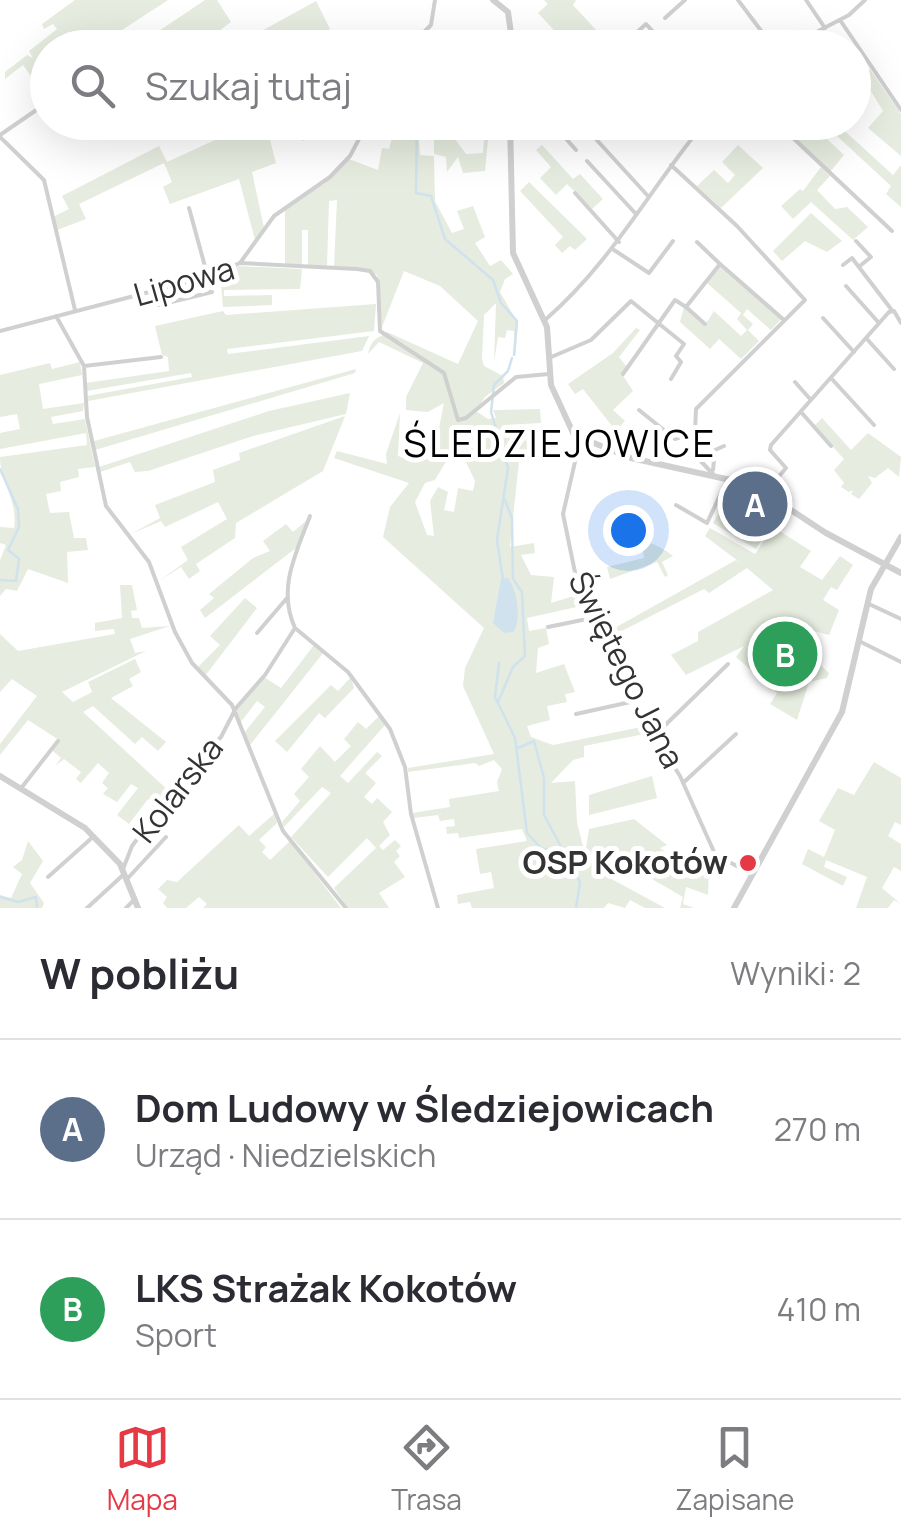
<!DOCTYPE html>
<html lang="pl">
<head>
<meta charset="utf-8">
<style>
  :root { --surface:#fff; --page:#f7f7f7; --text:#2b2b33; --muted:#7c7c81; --line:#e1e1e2; --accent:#e63946 }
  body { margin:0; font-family:Manrope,sans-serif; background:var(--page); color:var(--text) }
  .you { position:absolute; left:628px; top:530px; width:35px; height:35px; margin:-25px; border:8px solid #fff; border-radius:50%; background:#1a73e8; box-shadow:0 0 0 15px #1a73e833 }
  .badge { display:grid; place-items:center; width:65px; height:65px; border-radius:50%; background:var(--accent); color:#fff; font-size:32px; font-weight:700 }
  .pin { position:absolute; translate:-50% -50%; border:5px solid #fff; box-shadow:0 2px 10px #0006 }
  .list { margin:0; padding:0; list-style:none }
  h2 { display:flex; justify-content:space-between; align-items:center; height:130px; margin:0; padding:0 40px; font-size:42px }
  h2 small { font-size:32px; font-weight:400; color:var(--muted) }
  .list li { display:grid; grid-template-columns:65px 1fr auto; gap:30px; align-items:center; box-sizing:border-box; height:180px; padding:0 40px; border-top:2px solid var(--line) }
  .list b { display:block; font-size:38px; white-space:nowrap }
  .list p { margin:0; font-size:32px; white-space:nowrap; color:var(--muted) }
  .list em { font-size:32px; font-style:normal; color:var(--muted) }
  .icon { flex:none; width:55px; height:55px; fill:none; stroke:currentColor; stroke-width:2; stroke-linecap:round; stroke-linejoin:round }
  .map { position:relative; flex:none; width:901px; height:908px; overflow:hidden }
  .search { position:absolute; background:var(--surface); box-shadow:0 10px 40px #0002; left:30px; right:30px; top:30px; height:110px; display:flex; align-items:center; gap:25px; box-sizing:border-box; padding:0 35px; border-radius:55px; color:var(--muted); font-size:38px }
  .sheet { height:490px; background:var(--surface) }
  nav { display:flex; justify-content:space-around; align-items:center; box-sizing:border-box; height:140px; border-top:2px solid var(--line); background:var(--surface); font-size:28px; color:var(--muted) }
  nav a { display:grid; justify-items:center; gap:5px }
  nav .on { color:var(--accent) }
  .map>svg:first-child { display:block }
  .green { fill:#e6ecdf; fill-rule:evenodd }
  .water { fill:#cfe2ee }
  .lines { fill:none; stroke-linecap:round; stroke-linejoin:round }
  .stream { stroke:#cfe2ee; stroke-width:2.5 }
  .minor { stroke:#d0d0d0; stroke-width:4 }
  .tertiary { stroke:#d0d0d0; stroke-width:6 }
  .poi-dot { fill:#e63946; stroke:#fff; stroke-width:4 }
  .labels { text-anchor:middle; stroke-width:10; stroke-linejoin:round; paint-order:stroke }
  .street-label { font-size:32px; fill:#333; stroke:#fff }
  .poi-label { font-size:32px; font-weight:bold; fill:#333; stroke:#fff; text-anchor:end }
  .quarter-label { font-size:38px; letter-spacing:2.5px; fill:#000; stroke:#fff }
</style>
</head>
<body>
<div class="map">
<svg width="901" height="908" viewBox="0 0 901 908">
  <rect width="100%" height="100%" fill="#fff"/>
  <path class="green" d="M75 0H168L96 47 48 48 47 79 38 86 23 65 5 79V72L27 55 33 58 29 51 57 29 53 24 44 29 42 24Z
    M205 0H217L231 22 198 47H162L153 35Z
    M544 0H576L573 5 612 47H589L577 34 566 43 538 13 548 4Z
    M316 1 330 29 321 34 327 46 233 47Z
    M870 69 901 114V156L868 128 883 111 861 75Z
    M252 123H310L315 136 302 141 296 128 270 140 276 163 252 172 264 228 255 240 239 179 170 204 163 187 172 182 164 163 79 204 86 219 57 230 53 217 69 209 62 196 159 146 167 162Z
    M409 123H418L420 155 434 156 435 201 452 233 464 229 457 211 473 206 485 237 475 243 490 266 501 260 513 274 505 279 500 292 518 323 515 358 514 331 507 330 505 338 498 337 494 362 496 303 484 315 482 359 484 366 503 376 504 383 485 397 476 411 488 419 496 418 493 410 540 409 541 423 504 425 510 437 528 441 530 449 553 448 555 460 519 461 510 547 534 543 535 553 521 555 531 575 554 577 551 603 577 595 581 606 527 618 529 631 546 628 549 644 538 648 536 673 564 664 575 692 565 694 567 702 547 706 550 720 527 726 531 737 553 745 646 726 650 733 584 746V757L573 760 551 783 575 781 577 823 585 854 589 829 634 819 667 845 660 848 685 866 692 862 701 870 709 866 708 895 686 887 683 904 694 908H680L683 897 602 850 593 869 665 908H645L630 900 625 908 608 903 604 908H472L470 902 458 904 457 895 494 888 491 872 480 874 476 849 527 841 522 829 459 838 458 833 447 834 446 827 455 826 454 819 440 821 438 815 414 818 412 813 450 807 449 799 499 791 497 782 502 769 494 760 479 766 475 763 408 772V768L494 754 463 686 465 668 484 628 383 537 390 507 409 483 334 458 337 451 387 464 386 454 400 413 398 456 413 461 433 458 444 403 428 412 406 410V397L423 363 379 342 368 354C372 337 378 339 387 332L458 364 478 321 440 286 404 271 382 327 377 275 363 268 334 266 337 200 329 201 327 266 308 265V230H302V264H285V209L324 184 349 159 378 170 382 148 389 149 394 130H407ZM457 443 475 481 473 491 458 488 454 512 444 510 448 492 438 487 430 501 434 536 427 535 415 502 425 483 435 480Z
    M449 123H487L486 136 455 139 466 154 483 153 484 140H488L485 171 463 173 458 157 447 172 446 157 434 154V130L450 127Z
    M785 123H810L844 155 830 172 784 129Z
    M823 123H836L893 175 901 165V207L886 194 891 186Z
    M542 145 573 179 580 174 603 199 592 209 567 184 556 195 540 178 551 167 536 150Z
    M738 145 763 168 721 208 697 186 714 170 728 183 735 175 722 162Z
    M821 167 830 176 817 190 835 209 847 207 868 227 853 240 811 202 793 219 781 206 800 189 803 191Z
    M529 182 587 239 575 250 570 246 562 253 555 245 563 237 520 191Z
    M811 213 842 241 827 252 805 241 782 261 773 251Z
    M236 266 302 269 300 289 224 290V296L272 295V305L223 307 220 273Z
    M720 266 781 319 771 330 747 309 743 315 753 324 748 330 759 341 741 359 719 339 710 349 680 322 684 307 705 325 714 311 741 336 747 330 737 319 741 313 707 283Z
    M376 304 374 331 227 349 228 354 369 336 362 351 88 401 87 396 192 377 191 373 87 391 86 383 169 371 168 357 162 355 155 326 223 311 226 315Z
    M636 328 640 330 619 357 627 367 622 374 633 391 613 410 625 421 616 431 583 389 575 394 568 384 613 353Z
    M80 362 82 375 39 384 43 409 84 403 83 411 51 417 53 424 85 419 95 467 78 469 79 477 60 482 61 491 46 494 50 513 69 512 74 538H86L88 550 67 552 68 583 28 569 17 591 6 589 0 596V560L6 545 0 543V527L14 528C18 499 0 483 0 457L87 445 86 433 0 449V433L20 429 17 414 0 417V375L50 363 52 369Z
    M356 369 355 373 95 450 94 441Z
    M350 393 346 414 253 436 148 471 135 472 130 462 100 472 99 467 269 411Z
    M345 416 323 471 236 523 235 538 196 564 200 571 189 579 181 567 159 581 188 560 181 547 227 519 218 502 165 527 161 521 131 534 160 518 155 505 215 482 213 470 240 460 239 453Z
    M822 418 851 450 868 433 901 457 899 477 888 468 875 478 868 476 872 483 859 499 851 494 853 490 849 492 841 487 844 483 834 470 844 459 814 426Z
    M728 498 772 524 756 549 713 523Z
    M307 520 296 548 205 618 200 610 214 598 209 594 253 558 270 551 263 541 286 524 293 532Z
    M773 527 811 551 800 567 822 580 840 556 853 565 837 590 831 587 823 600 839 610 829 635 807 629 804 640 790 633 805 645 820 649 816 661 829 673 827 678 809 682 797 720 770 704 777 693 736 657 744 646 686 675 671 655 698 641V632L773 590 747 568 709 593 704 589 610 637 604 634 736 560 742 564 705 536 710 528 755 554Z
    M621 535C640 539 657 543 673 556L662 562 668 575 665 577 657 562 610 579 607 567 644 558 642 546 621 542Z
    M120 585H132L137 610 131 611 132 618H139L142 628 170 626 130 639 135 653 146 651 62 692 73 702 92 692 88 682 135 659 141 672 129 679 133 686 111 698 166 742 158 751 142 737 135 744 93 706 83 712 170 792 159 807 148 799 129 824 117 815 138 788 131 784 117 802 103 794 108 788 102 783 109 773 98 763 81 783 76 779 81 772 64 759 55 766 61 758 52 750 59 740 28 720 0 755V744L37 696 12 679 0 692V634L18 651 115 634 114 629 95 631V623L122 618Z
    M245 598 257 608 205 676 198 667 220 645 210 636Z
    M314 645 324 652 250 745 244 733 265 707 257 701 240 723 236 710 264 677 281 688Z
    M351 677 354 688 325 718 319 713 287 752 275 741 331 685 338 691Z
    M380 715 385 725 340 776 348 783 377 752 382 756 365 773 376 783 364 797 372 804 377 798 392 812 383 822 390 835 379 846 383 850 395 840 401 846 396 851 400 856 394 862 405 877 379 893 389 908H348L334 888 376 848 367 838 328 877 291 837 331 793 322 787 284 827 282 822 300 801 294 794 309 777 301 769 320 746 335 762 351 746 344 739 358 722 366 729Z
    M874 762 901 778V825L895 822 888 836 901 844V871L894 867 882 888 901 904 894 900 888 908H856L867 877 826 860 824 867 847 877 843 886 802 864 808 849 824 857 835 830 819 821 838 788 854 795Z
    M652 776 657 798 589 815V795Z
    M274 814 277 823 259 840 266 847 262 852 270 860 290 841 341 908H203L207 904 199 897 186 908H167L163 903 167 897 158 889 167 880 177 882 239 825 249 836Z
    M28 841 43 861 30 883 44 903 42 908H0V895L11 898 22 874 13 867 22 860Z"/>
  <path class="water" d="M508 578C517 589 522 621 513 632L504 633 493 623 501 579Z"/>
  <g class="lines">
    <path class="stream" d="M418 48V46
      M417 122 416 193 431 196 445 239 493 280 501 303 517 321 514 355
      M0 469 18 509 19 527 8 550 19 559 16 581 0 580
      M503 580 497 540 508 468 491 412 494 385 508 371 512 358
      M499 663 495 697 515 738 527 833 541 848 569 857
      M498 702 513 667 525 656 522 592 513 579 512 518 505 500
      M518 748 534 741 544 778V815L580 882 576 908
      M0 897 18 902 36 897 37 908"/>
    <path class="minor" d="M738 0 774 48
      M806 0 825 28
      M665 18 685 0
      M840 20 901 110
      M621 47 646 24 668 48
      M132 48 141 42
      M408 48 431 25 435 0
      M423 48 426 32
      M786 48 849 15 865 0
      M551 122 576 150
      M681 122 694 136
      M776 122 892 231
      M0 135 48 102
      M0 137 44 180 75 310
      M594 137 648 196
      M587 161 636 214
      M671 165 737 226 805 300 696 409 694 454 713 474
      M575 193 619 242
      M856 241 871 257 861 265
      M614 250 649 273 673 241
      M240 263 274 216 330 177 350 156 368 122
      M720 264 784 320
      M843 265 852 258 891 309
      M846 286 879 323
      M159 305 212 292 189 208
      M686 307 705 324
      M56 316 84 366 87 417 106 506 149 562 175 632 192 663 232 705 283 831 346 908
      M823 318 854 352
      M545 320C612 262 649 190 705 122
      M0 331 199 279 240 263 357 269 370 271 378 282 380 331 444 373 458 420 466 418 516 377 549 374
      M866 338 894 369
      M549 358 591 340 631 301 684 344 676 356 681 362 671 379
      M84 366 161 357
      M623 374 675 300 686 307 720 264 697 242
      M831 378 874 425
      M795 382 811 400
      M639 410 675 439 692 433
      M801 412 831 446
      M580 440 563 514 578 587 645 721 680 776 715 854 751 874
      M713 470 715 450 724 446
      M766 492 786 468 770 450 771 445 889 312 894 311 901 323
      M676 505 707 523 728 478
      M869 604 901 619
      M548 627 592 618
      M295 628 348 672 390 729 405 767 411 814 438 908
      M295 628C277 589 296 553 310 516
      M257 633 287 598
      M861 642 901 662
      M576 714 635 701
      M654 736 728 664
      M683 783 736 734
      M22 787 58 741
      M123 869 132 846 188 771 221 737 236 708 265 675 295 628
      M48 877 94 836
      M128 878 166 837
      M87 908 122 876
      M126 908 134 900"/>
    <path class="tertiary" d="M493 0 508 12 513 48
      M510 122 513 253 547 327 551 385 574 435 631 458 753 485 826 533 901 573
      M0 776 85 828 120 864 138 908
      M734 908 842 712 871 589 901 537"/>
  </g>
  <circle class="poi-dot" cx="748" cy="863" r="10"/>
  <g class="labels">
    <g class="street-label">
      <text transform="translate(184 282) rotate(-16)" y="11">Lipowa</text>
      <text transform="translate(626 670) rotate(63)" y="11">Świętego Jana</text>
      <text transform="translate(178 790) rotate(-52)" y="11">Kolarska</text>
    </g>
    <g class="poi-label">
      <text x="728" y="874">OSP Kokotów</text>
    </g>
    <g class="quarter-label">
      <text x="560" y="457">ŚLEDZIEJOWICE</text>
    </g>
  </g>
</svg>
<div class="you"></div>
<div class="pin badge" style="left:755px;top:504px;background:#5c6f8a">A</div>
<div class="pin badge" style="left:785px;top:654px;background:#2e9e5b">B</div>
<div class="search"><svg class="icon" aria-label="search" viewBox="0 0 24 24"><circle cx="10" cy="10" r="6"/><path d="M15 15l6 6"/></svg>Szukaj tutaj</div>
</div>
<section class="sheet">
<h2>W pobliżu<small>Wyniki: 2</small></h2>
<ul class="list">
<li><span class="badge" style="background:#5c6f8a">A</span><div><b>Dom Ludowy w Śledziejowicach</b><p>Urząd · Niedzielskich</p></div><em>270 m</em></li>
<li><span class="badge" style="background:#2e9e5b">B</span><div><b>LKS Strażak Kokotów</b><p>Sport</p></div><em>410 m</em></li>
</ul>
</section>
<nav>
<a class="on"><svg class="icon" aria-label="map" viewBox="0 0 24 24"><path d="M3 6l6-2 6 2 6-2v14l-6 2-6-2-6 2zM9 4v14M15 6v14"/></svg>Mapa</a>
<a><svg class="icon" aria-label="directions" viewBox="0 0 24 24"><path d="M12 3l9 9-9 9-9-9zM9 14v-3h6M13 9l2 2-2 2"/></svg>Trasa</a>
<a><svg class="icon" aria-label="saved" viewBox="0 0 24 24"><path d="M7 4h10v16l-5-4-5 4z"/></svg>Zapisane</a>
</nav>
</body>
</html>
